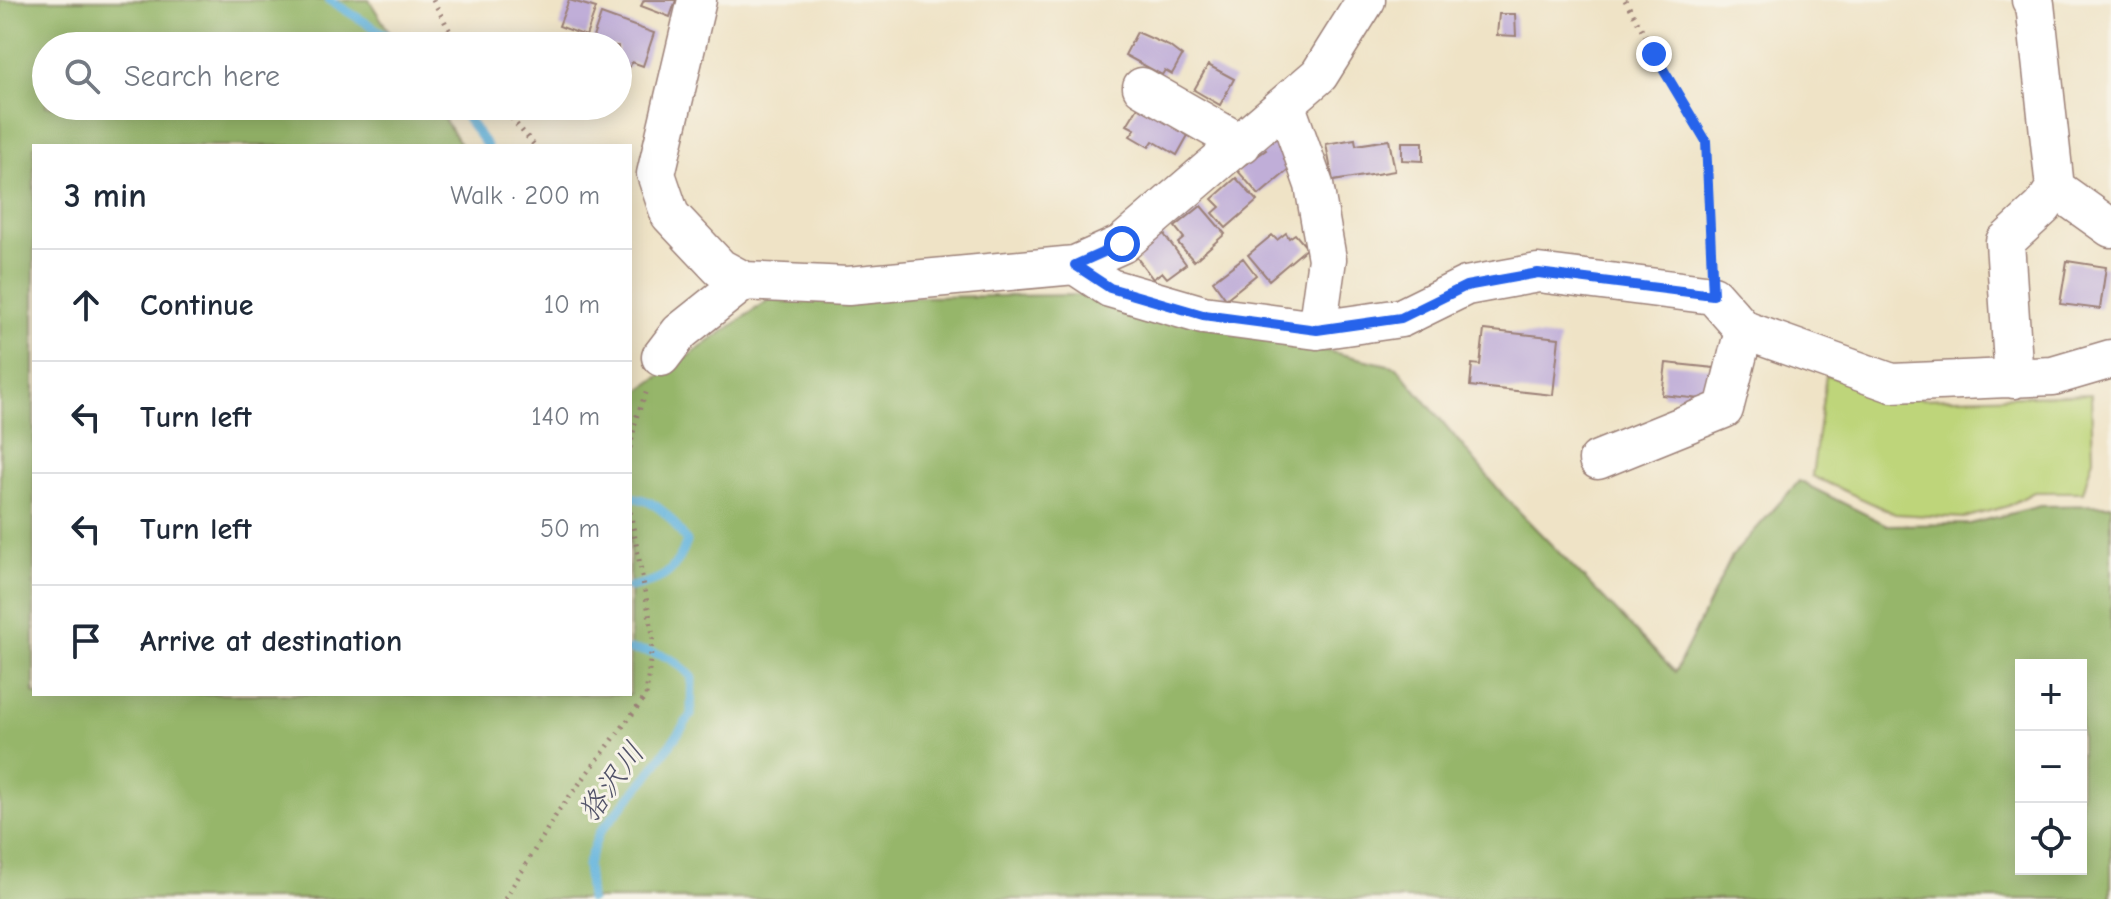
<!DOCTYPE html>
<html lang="en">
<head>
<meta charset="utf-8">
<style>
  :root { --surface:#fff; --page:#f6f6f7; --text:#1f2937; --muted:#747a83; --line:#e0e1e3 }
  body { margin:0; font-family:"Comic Neue","Klee One",sans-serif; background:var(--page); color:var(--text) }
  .controls { position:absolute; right:24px; bottom:24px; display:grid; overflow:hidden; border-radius:0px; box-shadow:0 4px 20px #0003 }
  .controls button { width:72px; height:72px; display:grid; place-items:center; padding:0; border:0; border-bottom:2px solid var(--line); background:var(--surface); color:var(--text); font:40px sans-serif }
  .stop { position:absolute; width:24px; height:24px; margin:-18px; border:6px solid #2563eb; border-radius:50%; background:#fff }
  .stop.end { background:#2563eb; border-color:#fff; box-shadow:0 2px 8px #0008 }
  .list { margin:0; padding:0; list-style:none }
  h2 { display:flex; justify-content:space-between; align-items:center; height:104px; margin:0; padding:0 32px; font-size:34px }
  h2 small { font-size:26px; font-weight:400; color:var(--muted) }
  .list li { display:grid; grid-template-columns:52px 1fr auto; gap:24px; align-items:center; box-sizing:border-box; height:112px; padding:0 32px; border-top:2px solid var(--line) }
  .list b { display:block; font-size:30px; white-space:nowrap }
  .list em { font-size:26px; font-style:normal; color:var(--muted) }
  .icon { flex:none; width:44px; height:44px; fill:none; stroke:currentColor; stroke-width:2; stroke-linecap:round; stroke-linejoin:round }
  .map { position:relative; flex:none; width:2111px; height:899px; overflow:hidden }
  .search { position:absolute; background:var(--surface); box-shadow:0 4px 20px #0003; left:32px; top:32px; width:600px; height:88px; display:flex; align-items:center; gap:20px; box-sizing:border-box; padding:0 28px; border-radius:44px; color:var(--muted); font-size:30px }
  .panel { position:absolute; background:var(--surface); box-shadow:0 4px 20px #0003; left:32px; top:144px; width:600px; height:552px; border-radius:0px }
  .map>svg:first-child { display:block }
  .green { fill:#bed57a; stroke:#847a52; stroke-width:2 }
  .forest { fill:#96b66a; stroke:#706a4a; stroke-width:2; fill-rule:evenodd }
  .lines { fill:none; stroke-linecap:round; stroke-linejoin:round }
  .stream { stroke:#62b3dd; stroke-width:9 }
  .building { fill:#c0aed8 }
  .minor-casing { stroke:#9c8178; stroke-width:41 }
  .path { stroke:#9c8178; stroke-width:5; stroke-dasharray:2 6; stroke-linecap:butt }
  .minor { stroke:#fff; stroke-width:38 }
  .route { stroke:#2563eb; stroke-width:10 }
  .labels { text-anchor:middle; stroke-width:6; stroke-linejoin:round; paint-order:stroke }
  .water-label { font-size:30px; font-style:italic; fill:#525369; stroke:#f7f3e8 }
</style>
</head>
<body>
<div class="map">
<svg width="2111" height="899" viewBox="0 0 2111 899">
  <rect width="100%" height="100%" fill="#f7f3e8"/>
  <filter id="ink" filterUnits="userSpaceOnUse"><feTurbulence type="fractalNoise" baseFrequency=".0125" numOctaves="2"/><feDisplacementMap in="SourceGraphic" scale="16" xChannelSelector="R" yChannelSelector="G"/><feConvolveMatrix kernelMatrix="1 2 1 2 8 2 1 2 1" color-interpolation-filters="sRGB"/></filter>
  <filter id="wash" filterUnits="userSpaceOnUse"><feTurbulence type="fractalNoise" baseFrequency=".006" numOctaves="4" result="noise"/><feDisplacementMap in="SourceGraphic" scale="32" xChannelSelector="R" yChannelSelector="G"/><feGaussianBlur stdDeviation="1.8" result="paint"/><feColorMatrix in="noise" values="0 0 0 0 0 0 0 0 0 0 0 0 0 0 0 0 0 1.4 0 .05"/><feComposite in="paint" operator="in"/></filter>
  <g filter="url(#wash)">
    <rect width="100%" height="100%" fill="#efe3c6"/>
    <path class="green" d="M1826 375 1921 399 2091 394 2093 458 2083 492H2034L2008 506 1964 518 1895 514 1812 476Z"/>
    <path class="forest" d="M0 0H369L398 46H46V106H436L461 146H34V694H630V397L770 299 1081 295 1397 367 1504 496 1675 672 1732 556 1799 481 1887 525 1970 524 2040 506 2111 505V899H0ZM2021 665H2081V869H2021Z"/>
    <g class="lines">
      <path class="stream" d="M329 0 404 46
        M458 106 487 146
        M630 497C659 500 672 519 687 542 674 574 664 580 630 587
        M590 899 587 865 599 833 648 776 691 715 692 677C672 655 659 652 630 650"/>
    </g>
    <g id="blocks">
      <path class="building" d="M569 0 596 8 586 36 559 26Z
        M644 0H676L670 17 641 6Z
        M601 14 654 33 643 66 632 62 629 68 618 64V46H590Z
        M1499 14H1515L1516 36 1497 35Z
        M1137 32 1169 46 1182 56 1172 74 1165 70 1162 75 1125 55Z
        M1208 65 1234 79 1220 105 1194 90Z
        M1141 102 1191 130 1177 155 1153 141 1149 147 1130 136 1135 129 1127 125Z
        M1275 136 1292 156 1291 168 1259 195 1237 170 1266 150 1263 146Z
        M1355 139 1356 145 1389 140 1395 171 1333 181 1326 144Z
        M1402 142H1423V161L1402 160Z
        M1236 178 1257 201 1226 228 1213 213 1220 207 1212 199Z
        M1201 206 1225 234 1194 261 1178 243 1184 238 1175 227Z
        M1163 233 1186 264 1167 278 1162 272 1153 279 1135 255Z
        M1286 233 1289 238 1295 234 1307 248 1269 280 1248 255 1272 235 1277 240Z
        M1243 258 1256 275 1226 299 1213 281Z
        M2067 261 2106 267 2100 309 2060 304Z
        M1484 330 1559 338 1553 395 1470 386 1472 364 1480 365Z
        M1666 363 1714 368 1711 400 1662 395Z"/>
    </g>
  </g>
  <g filter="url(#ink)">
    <use href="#blocks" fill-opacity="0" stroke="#9c8178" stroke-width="2"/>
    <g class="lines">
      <defs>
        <path id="minor" d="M697 0 656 174 670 215 720 268 744 281 848 286 1075 265 1122 244 1319 75 1366 0
          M2031 0 2035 4 2055 188 2111 228
          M1142 87 1242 144
          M1286 106 1314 185 1327 259 1317 330
          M1075 265 1110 288 1203 315 1317 330 1401 318 1466 286 1538 273 1713 295 1744 330 1892 383 2053 376 2111 359
          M661 357 680 332 744 281
          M2014 379 2005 242 2043 207 2055 188
          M1598 460 1724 409 1744 330"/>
      </defs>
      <use href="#minor" class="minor-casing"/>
      <path class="path" d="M433 0 458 46
        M1625 0 1706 141 1711 261
        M501 106 535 146
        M630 448 636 418 648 388
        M505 899 557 813 646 696 653 635 630 511"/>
      <use href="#minor" class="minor"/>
    </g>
  </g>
  <g class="lines" filter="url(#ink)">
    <path class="route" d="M1122 244 1075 265 1110 288 1203 315 1317 330 1401 318 1466 286 1538 273 1713 295 1706 141 1654 54"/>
  </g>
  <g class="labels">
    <g class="water-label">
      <text transform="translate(611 782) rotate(-54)" y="10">狢沢川</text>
    </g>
  </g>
</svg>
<div class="controls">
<button>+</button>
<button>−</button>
<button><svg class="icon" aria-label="locate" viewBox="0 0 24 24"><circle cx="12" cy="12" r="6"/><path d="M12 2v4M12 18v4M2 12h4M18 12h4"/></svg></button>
</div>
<div class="stop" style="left:1122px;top:244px"></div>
<div class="stop end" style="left:1654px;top:54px"></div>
<div class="search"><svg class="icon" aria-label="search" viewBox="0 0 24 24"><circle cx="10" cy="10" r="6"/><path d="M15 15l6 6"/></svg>Search here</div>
<section class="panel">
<h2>3 min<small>Walk · 200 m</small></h2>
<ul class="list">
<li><svg class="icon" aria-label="ahead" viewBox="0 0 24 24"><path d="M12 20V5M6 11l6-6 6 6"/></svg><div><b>Continue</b></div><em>10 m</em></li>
<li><svg class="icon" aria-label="left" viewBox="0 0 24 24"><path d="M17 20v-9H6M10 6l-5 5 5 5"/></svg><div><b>Turn left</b></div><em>140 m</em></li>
<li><svg class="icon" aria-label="left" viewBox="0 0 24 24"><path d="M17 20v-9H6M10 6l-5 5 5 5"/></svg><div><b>Turn left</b></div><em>50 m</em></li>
<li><svg class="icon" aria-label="arrive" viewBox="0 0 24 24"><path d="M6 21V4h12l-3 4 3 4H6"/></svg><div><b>Arrive at destination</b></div></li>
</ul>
</section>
</div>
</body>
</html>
